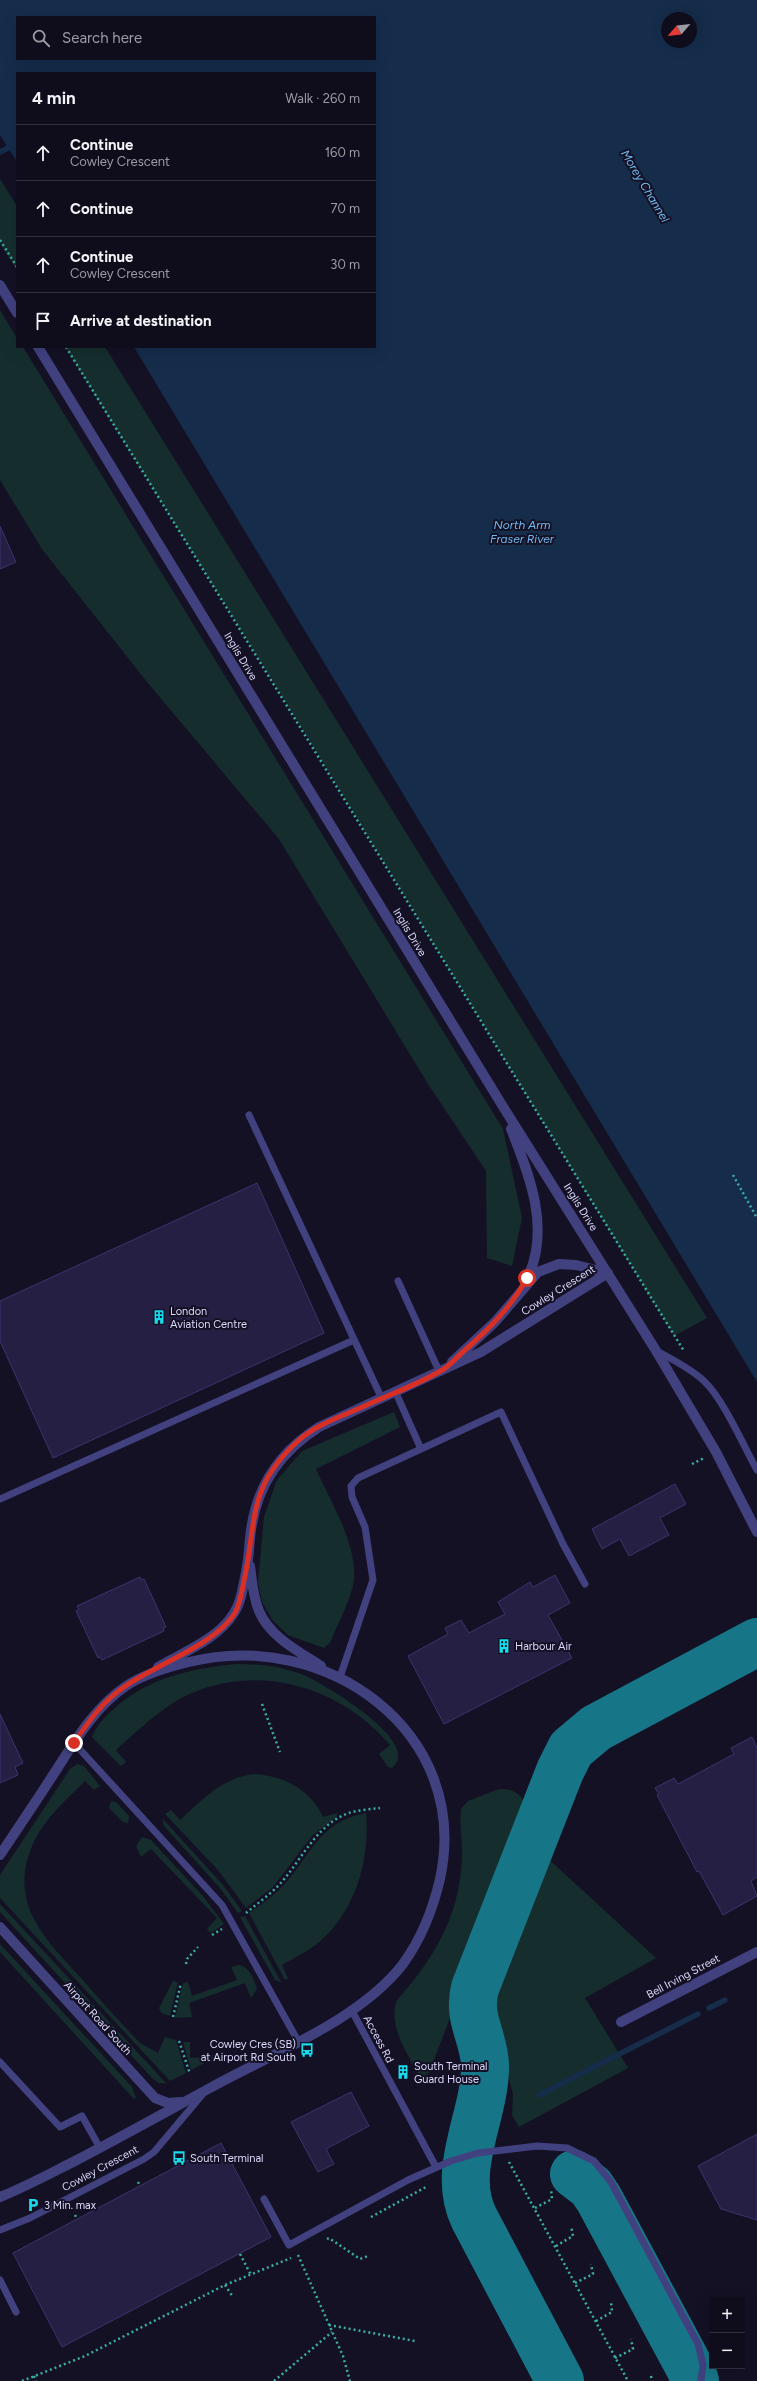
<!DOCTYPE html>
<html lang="en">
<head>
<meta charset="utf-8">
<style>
  :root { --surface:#0f0d1c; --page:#181625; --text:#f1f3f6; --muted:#9b9ca3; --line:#2f2d3b }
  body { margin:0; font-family:Figtree,sans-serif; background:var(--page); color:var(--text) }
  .controls { position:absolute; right:12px; bottom:12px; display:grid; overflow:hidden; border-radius:0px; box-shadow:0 4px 16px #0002 }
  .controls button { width:36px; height:36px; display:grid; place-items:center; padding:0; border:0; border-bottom:1px solid var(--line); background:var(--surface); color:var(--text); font:20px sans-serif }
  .compass { position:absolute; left:661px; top:12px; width:36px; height:36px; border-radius:50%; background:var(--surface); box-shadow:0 4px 16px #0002; rotate:242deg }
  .stop { position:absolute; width:12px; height:12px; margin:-9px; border:3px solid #d93025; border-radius:50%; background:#fff }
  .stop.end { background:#d93025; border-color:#fff; box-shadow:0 1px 4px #0008 }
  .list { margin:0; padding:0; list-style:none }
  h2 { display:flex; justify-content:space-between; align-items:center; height:52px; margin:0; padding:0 16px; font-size:17px }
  h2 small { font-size:13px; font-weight:400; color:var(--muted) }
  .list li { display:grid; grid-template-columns:26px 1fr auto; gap:12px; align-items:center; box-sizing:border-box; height:56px; padding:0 16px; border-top:1px solid var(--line) }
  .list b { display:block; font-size:15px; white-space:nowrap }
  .list p { margin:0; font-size:13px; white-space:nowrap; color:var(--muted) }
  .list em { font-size:13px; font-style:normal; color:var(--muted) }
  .icon { flex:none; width:22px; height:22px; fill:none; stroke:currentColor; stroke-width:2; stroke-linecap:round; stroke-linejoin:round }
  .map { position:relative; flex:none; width:757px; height:2381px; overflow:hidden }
  .search { position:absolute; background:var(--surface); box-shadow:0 4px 16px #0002; left:16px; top:16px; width:360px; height:44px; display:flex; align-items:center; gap:10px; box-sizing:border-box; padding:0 14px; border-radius:0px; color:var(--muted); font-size:15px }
  .panel { position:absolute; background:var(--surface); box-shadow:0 4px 16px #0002; left:16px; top:72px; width:360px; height:276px; border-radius:0px }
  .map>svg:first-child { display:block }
  .green { fill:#152e2d }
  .water { fill:#152c4b; fill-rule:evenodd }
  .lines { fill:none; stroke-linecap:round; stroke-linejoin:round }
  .stream { stroke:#152c4b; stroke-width:5.5 }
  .taxiway { stroke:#167688; stroke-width:48 }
  .building { fill:#261f44; stroke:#3d336e }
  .path { stroke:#3baea3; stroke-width:2.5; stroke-dasharray:2 3; stroke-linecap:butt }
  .lane { stroke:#414180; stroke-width:7 }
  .street { stroke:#414180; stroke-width:10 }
  .route { stroke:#d93025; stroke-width:5 }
  .labels { text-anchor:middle; stroke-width:4; stroke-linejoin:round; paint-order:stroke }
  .street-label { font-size:11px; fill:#dcd9fc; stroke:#141125 }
  .poi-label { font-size:11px; fill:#dcd9fc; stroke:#141125; text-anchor:start }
  .water-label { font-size:12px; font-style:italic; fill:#70baf2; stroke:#141125 }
</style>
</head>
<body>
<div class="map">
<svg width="757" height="2381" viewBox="0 0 757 2381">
  <rect width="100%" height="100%" fill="#141125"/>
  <path class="green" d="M0 179 17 206V270L0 243Z
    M0 310 17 338V347H23L503 1129 522 1218 512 1266 487 1258 486 1171 428 1084 279 839 147 682 42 549 0 480Z
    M65 347H105L707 1318 674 1336 313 746Z
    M394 1412 400 1427 316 1469C330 1501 363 1553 352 1589 347 1607 337 1625 330 1643L324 1648 288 1635 273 1621 262 1602 258 1582 264 1517 277 1480 302 1451Z
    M237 1664C261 1664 284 1667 306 1676 325 1685 424 1743 392 1768L388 1767 379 1754 390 1745C342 1688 262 1663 192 1693 162 1706 140 1729 116 1750L126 1762 121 1766 92 1737C97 1724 107 1715 117 1706 151 1677 193 1668 237 1664Z
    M77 1764 84 1766 100 1786 94 1790 85 1781C65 1801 43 1820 32 1846 8 1904 45 1939 81 1978 100 2000 120 2022 140 2043L158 2053 165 2037 176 2040 186 2073 170 2081 0 1898V1875L70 1769Z
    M255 1774C284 1776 311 1790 323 1817L338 1813 336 1817 312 1836 273 1887 246 1908 218 1870 165 1814 171 1810 180 1820C203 1799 223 1777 255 1774Z
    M499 1789C518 1788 528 1800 526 1818L429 2073 420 2078C409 2055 387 2027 397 2000 434 1959 459 1917 462 1860 463 1843 459 1826 461 1809L468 1801Z
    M111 1801 116 1802 129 1816 128 1823 123 1822 109 1808Z
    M366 1813C370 1860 356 1911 318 1943 307 1952 294 1958 282 1965L288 1978 285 1980 249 1913C260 1905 271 1898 281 1888 310 1858 317 1822 366 1813Z
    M162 1818 223 1885 242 1911 238 1913 220 1888 164 1826Z
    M142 1837 151 1840 202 1895 224 1924 211 1933 207 1929 217 1918 151 1849 141 1857 136 1846Z
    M542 1853 656 1958 585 1998 628 2068 519 2127 512 2115 513 2094 506 2068 478 1999Z
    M0 1904 166 2083H159L152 2078 0 1912Z
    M245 1916 281 1982 275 1980 240 1917Z
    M0 1944 132 2087 136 2098 134 2099 0 1952Z
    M239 1965C250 1967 254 1980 257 1989L251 1998 245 1983 189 2003 192 2017 175 2018 183 1983 188 1982 192 1996 237 1980 231 1967Z
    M173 1981 178 1982 170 2016 161 2013 159 2008Z
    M183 2042H190V2058L206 2057 222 2052 224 2053 191 2070Z"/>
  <path class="water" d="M0 0H757V1382L134 347H375V73H17V162L0 135ZM17 17H375V59H17ZM667 18H691V42H667Z"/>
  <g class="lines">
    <path class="stream" d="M0 152 8 148
      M709 2008 725 2000
      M539 2095 698 2014"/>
    <path class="taxiway" d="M574 2174 591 2187 599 2199 691 2370 695 2381
      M560 2381 474 2218C450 2169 486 2115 485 2065 484 2036 467 2019 475 1988L560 1771 571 1749 596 1728 757 1642"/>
  </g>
  <path class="building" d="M0 526 16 562 0 569Z
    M257 1183 324 1333 53 1458 0 1341V1301Z
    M675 1484 686 1504 660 1518 669 1535 629 1556 620 1539 602 1549 592 1529Z
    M555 1575 570 1603 548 1615 572 1658 444 1724 408 1656 448 1634 445 1628 461 1620 469 1633 505 1614 498 1602 530 1582 533 1587Z
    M140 1577 141 1580 144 1579 166 1627 163 1628 164 1631 102 1660 100 1657 98 1658 76 1611 79 1609 77 1606Z
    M0 1714 23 1763 15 1767 18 1775 0 1783Z
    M752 1737 757 1748V1877L751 1881 757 1896 723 1915 699 1871 697 1872 657 1795 659 1794 655 1788 674 1778 678 1784 734 1754 731 1748Z
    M351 2092 369 2126 326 2149 334 2164 318 2172 291 2122Z
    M757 2134V2220L721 2209 698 2166Z
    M221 2143 271 2237 62 2347 13 2253Z"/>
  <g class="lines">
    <path class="path" d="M0 240 17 267
      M66 347 684 1351
      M733 1175 757 1218
      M692 1464 704 1458
      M262 1704 280 1752
      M246 1913C259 1902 274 1892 285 1878 304 1855 320 1821 352 1812 361 1810 371 1809 380 1808
      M212 1935 222 1929
      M186 1964 187 1959 198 1947
      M173 2017 181 1983
      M179 2041 190 2074
      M509 2162 628 2381
      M138 2182 140 2186
      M535 2208 552 2199 551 2189
      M75 2215 77 2219
      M371 2217 426 2187
      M327 2239 329 2238 360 2259 368 2256
      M556 2246 573 2236 571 2226
      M240 2254 251 2275
      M298 2255 343 2356 350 2381
      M575 2283 593 2274 591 2264
      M225 2285 233 2297
      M596 2321 612 2312 611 2302
      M329 2325 415 2341
      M615 2358 633 2349 631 2339
      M34 2376 36 2381
      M651 2376 652 2381
      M22 2381 85 2356 225 2285 291 2258
      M274 2381 332 2332"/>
    <path class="lane" d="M249 1115 382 1399
      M398 1281 439 1371
      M657 1351C673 1360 690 1368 704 1381 724 1400 743 1445 757 1470
      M421 1449 501 1412 563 1544 585 1584
      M0 1499 354 1340
      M340 1677 373 1580 365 1527 352 1497 351 1486 358 1478 421 1449 396 1393
      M74 1743 222 1905 298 2041
      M352 2011 436 2167
      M0 2062 60 2127 82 2116 100 2148
      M264 2199 289 2245 408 2180 451 2161 478 2153 537 2146 567 2148 594 2161 611 2182 698 2344 703 2365 701 2381
      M0 2230 30 2218 144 2159 154 2152 202 2095
      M0 2280 16 2312"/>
    <path class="street" d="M0 285 17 313
      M38 347 502 1105 655 1349 716 1452 757 1532
      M511 1129C530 1176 551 1230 527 1279
      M452 1362 495 1322 538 1272 559 1264 576 1265 608 1273
      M250 1566C252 1581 253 1597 259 1611 270 1637 298 1651 321 1666
      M158 1667C184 1652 218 1639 234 1613 242 1601 243 1585 246 1572 249 1558 249 1544 251 1530 257 1485 281 1451 319 1427L481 1352 608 1273
      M0 1855C18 1828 37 1800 55 1772 75 1741 94 1708 126 1686 144 1674 168 1667 189 1662 325 1628 472 1731 440 1879 433 1909 421 1939 403 1964 360 2020 271 2054 210 2088 164 2113 119 2138 73 2162 49 2174 25 2187 0 2197
      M0 1927 155 2098 168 2103 181 2102
      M621 2022 757 1952"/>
  </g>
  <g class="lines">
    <path class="route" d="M74 1743C88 1722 102 1702 124 1687 155 1665 215 1645 235 1613 241 1602 242 1589 245 1576 257 1517 248 1486 299 1440 318 1423 346 1415 369 1404 394 1393 421 1383 444 1369 451 1364 458 1356 465 1350 489 1329 511 1307 527 1278"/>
  </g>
  <defs>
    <symbol id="building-bare" viewBox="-9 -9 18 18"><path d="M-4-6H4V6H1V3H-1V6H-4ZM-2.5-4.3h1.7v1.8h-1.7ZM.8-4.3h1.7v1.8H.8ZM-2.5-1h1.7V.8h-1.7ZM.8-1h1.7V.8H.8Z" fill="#17dbea" stroke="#141125" stroke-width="2.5" paint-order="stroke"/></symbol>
    <symbol id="bus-bare" viewBox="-9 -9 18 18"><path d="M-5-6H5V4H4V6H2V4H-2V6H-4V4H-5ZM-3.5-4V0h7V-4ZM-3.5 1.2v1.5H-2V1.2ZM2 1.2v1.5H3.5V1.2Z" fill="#17dbea" stroke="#141125" stroke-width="2.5" paint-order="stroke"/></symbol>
    <symbol id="parking-bare" viewBox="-9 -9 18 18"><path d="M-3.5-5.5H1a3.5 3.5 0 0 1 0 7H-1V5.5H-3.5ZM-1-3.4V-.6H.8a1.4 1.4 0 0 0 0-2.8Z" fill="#17dbea" stroke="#141125" stroke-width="2.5" paint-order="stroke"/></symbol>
  </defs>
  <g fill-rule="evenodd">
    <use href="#building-bare" x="149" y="1307" width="20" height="20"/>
    <use href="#building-bare" x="494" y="1636" width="20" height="20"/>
    <use href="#bus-bare" x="297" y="2040" width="20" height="20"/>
    <use href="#building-bare" x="393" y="2062" width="20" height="20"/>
    <use href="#bus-bare" x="169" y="2148" width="20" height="20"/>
    <use href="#parking-bare" x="23" y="2195" width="20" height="20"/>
  </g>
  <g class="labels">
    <g class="street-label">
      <text transform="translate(241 656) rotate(59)" y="4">Inglis Drive</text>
      <text transform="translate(410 932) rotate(59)" y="4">Inglis Drive</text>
      <text transform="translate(581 1207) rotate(58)" y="4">Inglis Drive</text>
      <text transform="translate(558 1290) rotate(-32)" y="4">Cowley Crescent</text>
      <text transform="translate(683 1976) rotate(-28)" y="4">Bell Irving Street</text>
      <text transform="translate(98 2018) rotate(48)" y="4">Airport Road South</text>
      <text transform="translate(379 2039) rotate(62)" y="4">Access Rd</text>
      <text transform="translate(100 2168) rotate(-28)" y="4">Cowley Crescent</text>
    </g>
    <g class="poi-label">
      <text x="170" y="1315">London<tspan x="170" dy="13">Aviation Centre</tspan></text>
      <text x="515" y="1650">Harbour Air</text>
      <text x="296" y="2048" text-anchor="end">Cowley Cres (SB)<tspan x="296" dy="13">at Airport Rd South</tspan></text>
      <text x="414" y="2070">South Terminal<tspan x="414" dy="13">Guard House</tspan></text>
      <text x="190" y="2162">South Terminal</text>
      <text x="44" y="2209">3 Min. max</text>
    </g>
    <g class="water-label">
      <text transform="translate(645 186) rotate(59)" y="4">Morey Channel</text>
      <text x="522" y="529">North Arm<tspan x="522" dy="14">Fraser River</tspan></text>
    </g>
  </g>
</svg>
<div class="controls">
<button>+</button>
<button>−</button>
</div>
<svg class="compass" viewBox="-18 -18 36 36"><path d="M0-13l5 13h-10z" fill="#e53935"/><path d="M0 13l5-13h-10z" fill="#9b9ca3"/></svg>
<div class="stop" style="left:527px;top:1278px"></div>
<div class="stop end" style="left:74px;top:1743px"></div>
<div class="search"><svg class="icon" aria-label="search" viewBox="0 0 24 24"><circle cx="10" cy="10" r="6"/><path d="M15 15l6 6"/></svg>Search here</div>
<section class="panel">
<h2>4 min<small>Walk · 260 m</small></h2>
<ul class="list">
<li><svg class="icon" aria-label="ahead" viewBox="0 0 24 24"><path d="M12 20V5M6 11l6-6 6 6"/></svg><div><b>Continue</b><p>Cowley Crescent</p></div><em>160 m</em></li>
<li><svg class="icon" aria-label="ahead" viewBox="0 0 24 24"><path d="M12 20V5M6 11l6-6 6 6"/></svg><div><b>Continue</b></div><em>70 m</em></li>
<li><svg class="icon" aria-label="ahead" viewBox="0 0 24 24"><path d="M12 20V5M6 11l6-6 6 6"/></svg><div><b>Continue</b><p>Cowley Crescent</p></div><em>30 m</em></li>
<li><svg class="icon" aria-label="arrive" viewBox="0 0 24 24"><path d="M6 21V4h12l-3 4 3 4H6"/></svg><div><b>Arrive at destination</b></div></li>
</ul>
</section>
</div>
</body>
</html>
